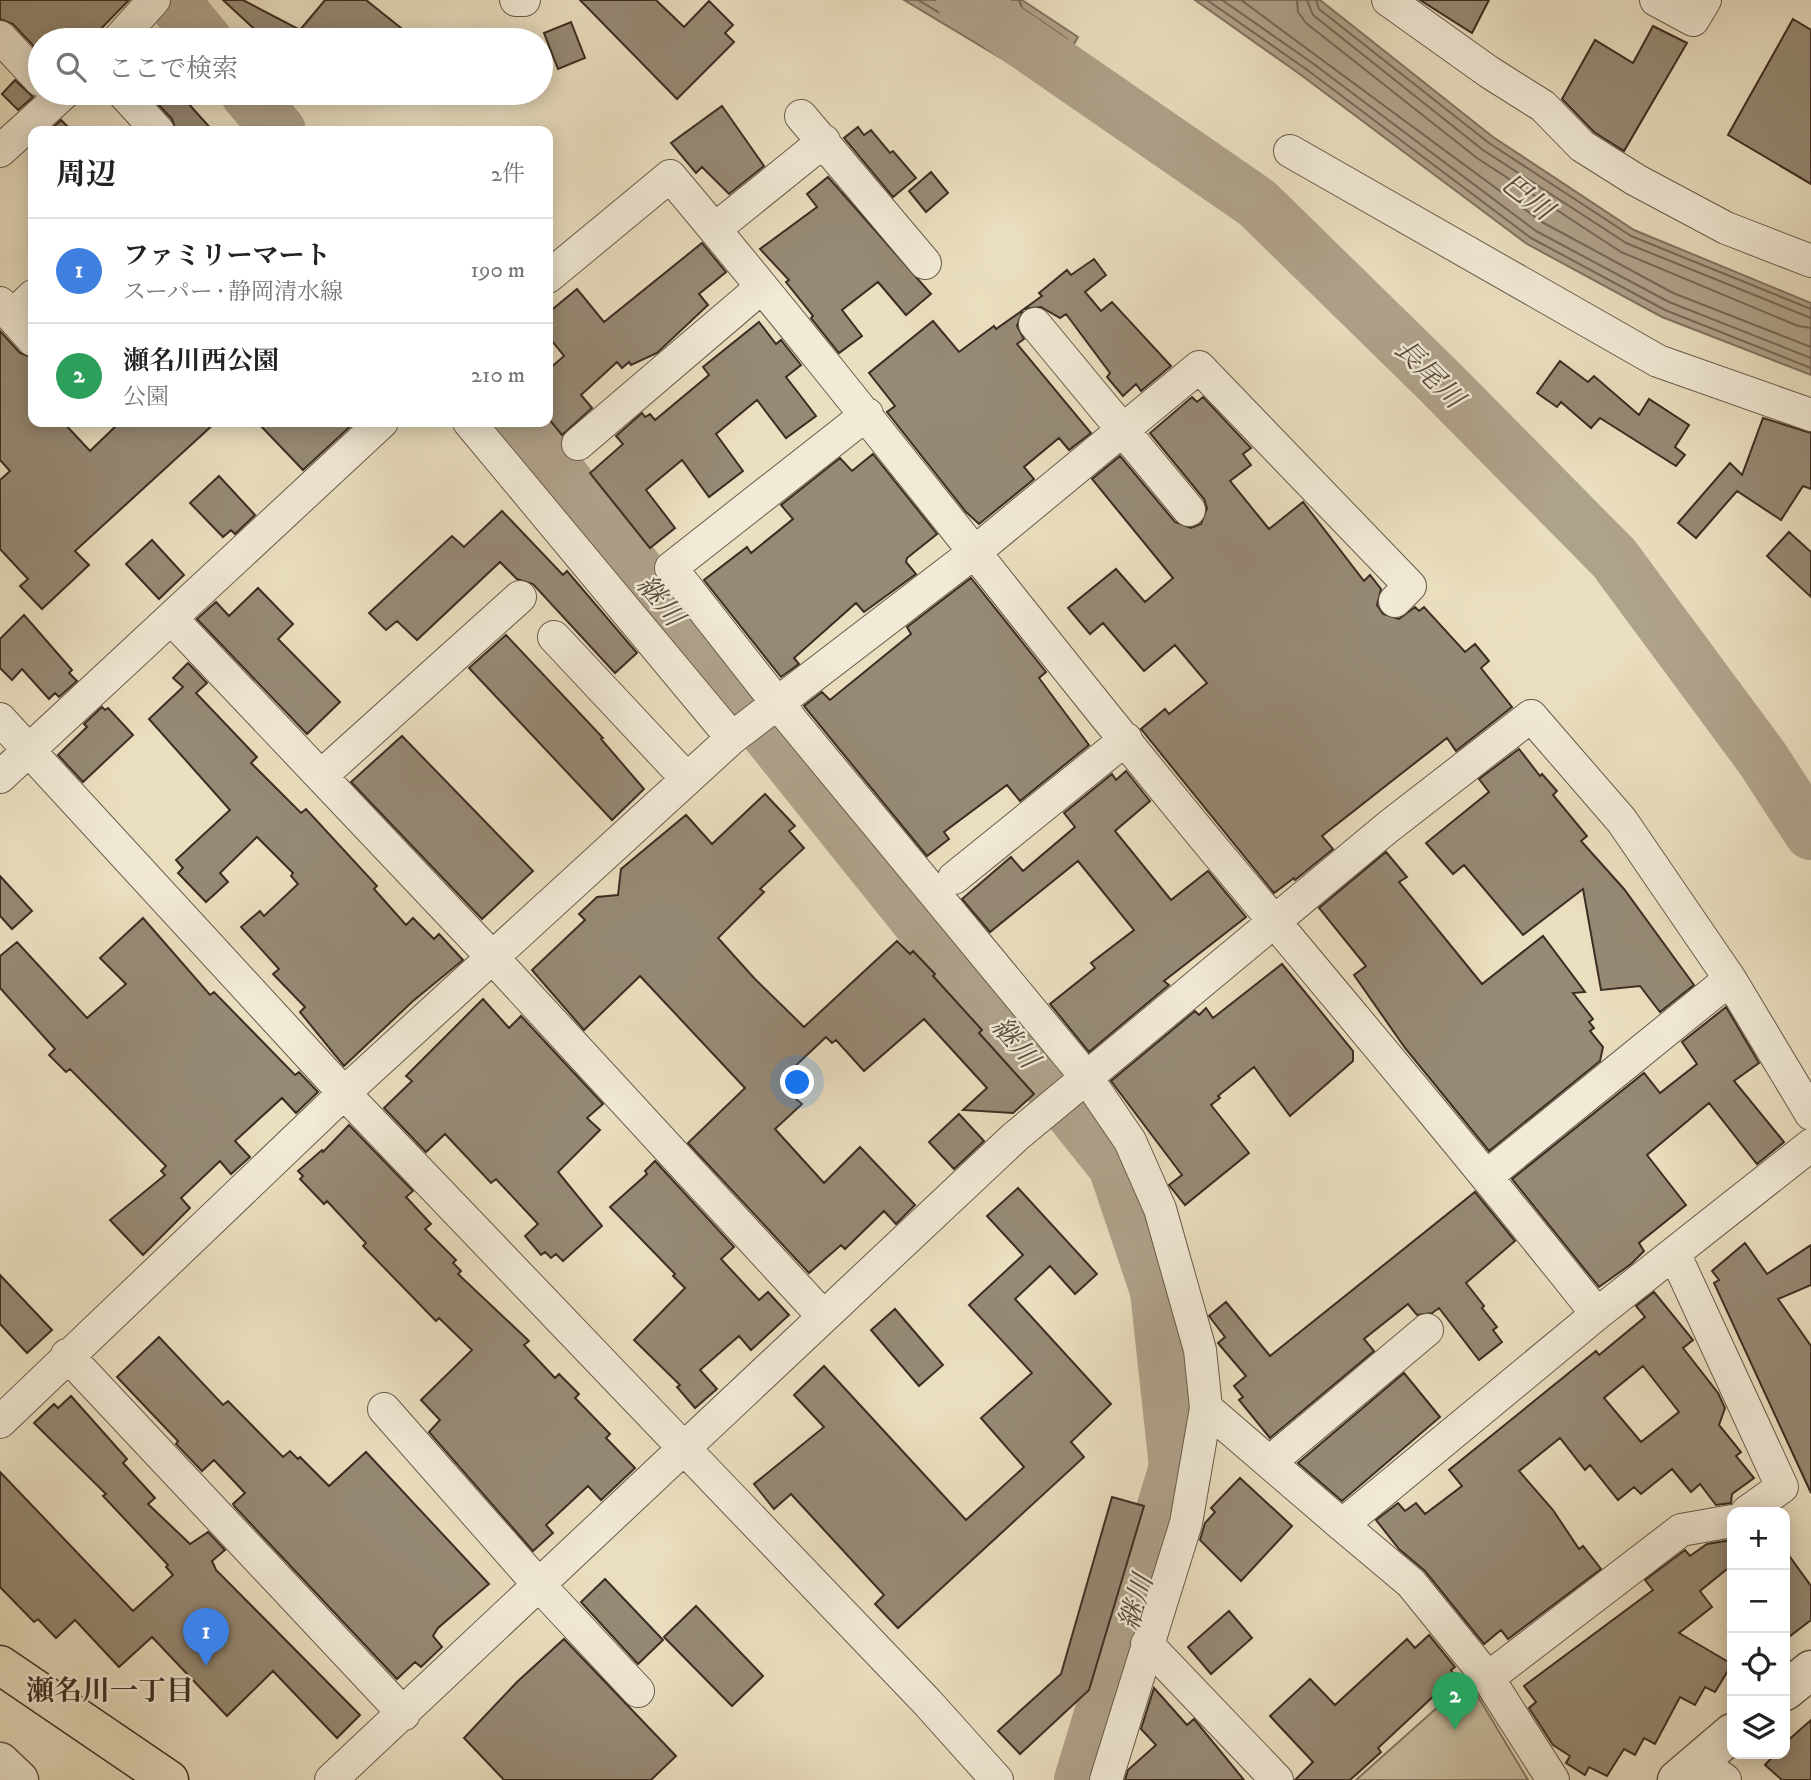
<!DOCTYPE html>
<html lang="ja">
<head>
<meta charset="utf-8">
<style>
  :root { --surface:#fff; --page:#f6f6f6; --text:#222; --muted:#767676; --line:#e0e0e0; --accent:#8f2418 }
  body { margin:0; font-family:"IM FELL DW Pica","Noto Serif JP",serif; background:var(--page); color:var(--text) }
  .controls { position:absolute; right:21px; bottom:21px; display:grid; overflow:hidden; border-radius:14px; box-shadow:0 4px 18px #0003 }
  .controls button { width:63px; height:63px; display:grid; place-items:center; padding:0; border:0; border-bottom:2px solid var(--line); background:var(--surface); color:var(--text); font:35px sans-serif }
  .you { position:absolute; left:798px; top:1083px; width:24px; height:24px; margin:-18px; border:5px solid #fff; border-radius:50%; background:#1a73e8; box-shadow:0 0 0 10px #1a73e833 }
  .badge { display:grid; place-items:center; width:46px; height:46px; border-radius:50%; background:var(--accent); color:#fff; font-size:23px; font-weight:700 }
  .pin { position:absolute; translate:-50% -58px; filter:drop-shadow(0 2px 4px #0008) }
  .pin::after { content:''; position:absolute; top:37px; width:24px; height:21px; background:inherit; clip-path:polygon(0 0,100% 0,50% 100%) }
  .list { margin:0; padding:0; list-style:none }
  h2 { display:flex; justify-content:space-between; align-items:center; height:91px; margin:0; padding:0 28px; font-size:30px }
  h2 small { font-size:23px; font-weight:400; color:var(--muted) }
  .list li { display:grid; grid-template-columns:46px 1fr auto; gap:21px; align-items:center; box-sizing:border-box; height:105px; padding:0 28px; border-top:2px solid var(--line) }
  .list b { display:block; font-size:26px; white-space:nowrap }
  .list p { margin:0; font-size:23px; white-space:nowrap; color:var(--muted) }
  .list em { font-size:23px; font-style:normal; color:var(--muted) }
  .icon { flex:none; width:38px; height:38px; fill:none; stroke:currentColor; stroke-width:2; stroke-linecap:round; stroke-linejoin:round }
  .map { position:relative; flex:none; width:1811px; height:1780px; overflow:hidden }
  .search { position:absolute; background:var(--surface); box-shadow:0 4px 18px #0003; left:28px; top:28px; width:525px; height:77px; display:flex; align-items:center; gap:18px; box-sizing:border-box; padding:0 24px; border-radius:38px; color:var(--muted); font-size:26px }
  .panel { position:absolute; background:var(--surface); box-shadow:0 4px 18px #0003; left:28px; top:126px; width:525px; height:301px; border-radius:14px }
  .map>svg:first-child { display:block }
  .green { fill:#ccc1a5; stroke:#847764; stroke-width:2 }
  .water { fill:#afa28b; stroke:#817361; stroke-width:2 }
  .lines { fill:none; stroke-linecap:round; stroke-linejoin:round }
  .shore { stroke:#766857; stroke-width:2 }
  .river { stroke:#afa28b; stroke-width:54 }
  .building { fill:#968a75; stroke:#3c2d23; stroke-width:2; fill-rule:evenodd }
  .minor-casing { stroke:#685a4a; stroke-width:34 }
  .tertiary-casing { stroke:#685a4a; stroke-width:41 }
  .primary-casing { stroke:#3c2d23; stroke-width:41 }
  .minor { stroke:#f1ead6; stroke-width:32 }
  .tertiary { stroke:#f1ead6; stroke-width:38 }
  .primary { stroke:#eadfc0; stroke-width:38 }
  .labels { text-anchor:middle; stroke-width:5; stroke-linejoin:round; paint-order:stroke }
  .water-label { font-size:28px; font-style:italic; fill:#594a3d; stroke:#f1ead6 }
  .neighbourhood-label { font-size:28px; font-weight:bold; fill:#3c2d23; stroke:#f1ead6 }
</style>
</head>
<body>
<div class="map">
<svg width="1811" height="1780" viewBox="0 0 1811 1780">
  <rect width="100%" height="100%" fill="#eadfc0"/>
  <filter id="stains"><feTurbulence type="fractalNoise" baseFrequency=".00286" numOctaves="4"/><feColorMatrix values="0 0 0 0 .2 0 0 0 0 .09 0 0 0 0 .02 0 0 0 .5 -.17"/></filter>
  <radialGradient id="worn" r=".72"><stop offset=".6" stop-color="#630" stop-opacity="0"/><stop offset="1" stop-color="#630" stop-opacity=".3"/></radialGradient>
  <path class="green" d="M1468 1680 1528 1780H1356Z"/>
  <path class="water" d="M904 0H1022L1078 37 1049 87Z
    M1195 0H1320L1493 137 1634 230 1811 303V375L1662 317 1527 244 1301 75Z"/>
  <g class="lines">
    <path class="shore" d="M918 0 1046 76 1067 39 1022 8 1019 0
      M935 0 1044 64 1055 42 1016 15 1011 0
      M955 0 1037 47V41L1007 21 1000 0
      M1207 0 1306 69 1531 238 1665 310 1811 368
      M1222 0 1311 62 1536 231 1669 302 1811 358
      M1241 0 1542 222 1673 293 1811 347
      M1297 0 1298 12 1306 23 1477 158 1621 252 1798 326 1811 328
      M1307 0 1313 15 1483 150 1626 243 1811 318
      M1316 0 1319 9 1489 143 1631 236 1811 309"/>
    <path class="river" d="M172 0 205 40
      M963 0 1257 203 1439 381 1614 558 1762 758 1811 833
      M247 93 279 131
      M518 422 1115 1166 1157 1291 1176 1467 1081 1780"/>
  </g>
  <path class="building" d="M0 0H129L90 40H40V53L13 24 0 19Z
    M223 0H243L300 30 325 0H366L416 40H266Z
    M580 0H656L684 27 709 1 733 25 725 33 734 42 677 99Z
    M1420 0H1489L1472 33Z
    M1793 19 1811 30V184L1728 135Z
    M571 22 585 58 558 69 544 33Z
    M1653 26 1687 43 1624 151 1594 132 1562 99 1595 40 1633 63Z
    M15 80 33 97 18 110 2 94Z
    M155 93H179L213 131H176L172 119 151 97Z
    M722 106 764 166 729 194 702 167 696 173 671 143Z
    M61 120 72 131H49Z
    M858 127 864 135 871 130 890 153 893 151 916 178 893 197 844 138Z
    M931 172 948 193 926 212 909 191Z
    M828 177 931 294 906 315 878 282 842 310 862 336 839 353 811 318 813 316 786 282 789 280 760 249 817 207 807 194Z
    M702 243 726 272 699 294 708 305 657 353 631 365 629 362 622 368 617 362 581 395 592 408 562 435 548 418V370L564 356 548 336V313L577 289 604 322Z
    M1094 259 1106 275 1085 292 1101 311 1112 302 1171 366 1141 391 1136 384 1123 396 1107 377 1110 373 1066 314 1060 318 1041 307 1024 309 1042 296 1039 293 1067 270 1071 275Z
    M1023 310 1017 326 1024 339 1017 344 1091 433 1069 450 1059 438 1024 467 1034 479 979 524 966 512 887 412 895 406 869 373 933 321 959 352 994 326 996 329Z
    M759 322 776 344 781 340 801 365 786 377 816 416 786 438 757 400 716 434 743 471 709 497 682 460 646 490 675 528 650 548 590 473 623 444 616 436 642 413 645 417 650 414 655 420 709 375 703 367Z
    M0 331 20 353 33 358V422H63L90 451 120 422H216L75 551 89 565 42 609 20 586 28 579 0 549V480L10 471 0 460Z
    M1560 361 1588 382 1594 376 1639 415 1649 399 1689 425 1675 447 1685 455 1676 466 1600 418 1591 428 1561 402 1557 407 1537 393Z
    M1192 397 1197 402 1203 397 1251 448 1243 454 1251 465 1230 481 1269 529 1303 502 1364 581 1370 575 1381 589 1377 605 1383 614 1399 619 1415 607 1419 611 1424 607 1465 652 1475 644 1489 661 1481 668 1512 707 1456 751 1447 738 1397 777 1322 836 1333 849 1295 880 1294 878 1274 893 1141 729 1165 709 1169 714 1207 683 1175 645 1144 671 1103 623 1090 634 1068 608 1116 569 1145 602 1173 578 1092 479 1120 456 1175 522 1191 528 1201 524 1207 508 1204 499 1150 433Z
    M1763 418 1811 433V489L1803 486 1781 520 1737 491 1696 538 1678 523 1730 463 1742 475Z
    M257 422H355L303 470Z
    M873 454 937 534 907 558 906 562 916 574 864 612 856 603 794 658 799 664 781 677 704 580 747 547 751 553 793 519 781 505 840 458 852 471Z
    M219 476 255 515 235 534 231 530 223 537 190 503Z
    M502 511 563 575 567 571 637 653 615 673 533 584 517 579 500 562 417 640 397 621 386 630 369 613 452 536 464 547Z
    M1789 532 1811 552V597L1767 556Z
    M152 540 184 575 159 599 126 564Z
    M971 578 1046 672 1039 678 1089 745 1020 801 1007 785 944 832 949 839 927 856 804 706 822 692 830 700 911 634 907 627Z
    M258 588 293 624 278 639 340 702 307 734 197 619 216 602 229 616Z
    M24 615 72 670 69 673 77 681 59 697 55 693 49 699 22 669 12 680 0 668V639Z
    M506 635 603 738 601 739 644 789 612 820 469 668Z
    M188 663 207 683 196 693 257 757 251 763 301 813 306 809 377 886 374 889 406 925 413 918 434 939 439 934 463 960 413 1001 344 1066 300 1012 305 1007 273 974 279 969 241 927 260 911 264 916 298 884 291 876 293 873 257 837 220 873 228 882 206 902 178 873 183 868 176 860 230 810 149 719 183 687 173 678Z
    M102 707 105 710 108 708 133 735 83 782 58 755 87 727 84 724Z
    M402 736 533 871 482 919 351 782Z
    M1519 749 1540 776 1542 774 1557 791 1553 795 1587 836 1581 841 1624 889 1694 985 1660 1012 1640 986 1601 990 1583 889 1523 935 1464 865 1453 874 1426 843 1489 792 1479 779Z
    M1126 771 1150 801 1115 831 1171 900 1208 871 1246 917 1164 981 1169 985 1089 1052 1050 1004 1095 968 1091 963 1134 930 1078 861 990 932 962 899 1011 857 1023 871 1075 827 1064 813 1112 774 1116 780Z
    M765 794 795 826 789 831 804 848 760 889 764 892 718 938 754 978 804 1027 897 941 910 954 913 951 935 974 933 976 982 1030 979 1033 1034 1094 1013 1113 963 1110 987 1088 924 1019 864 1071 836 1040 832 1043 826 1037 791 1070 808 1087 796 1099 802 1104 775 1129 824 1183 860 1147 915 1205 896 1224 884 1211 845 1249 841 1245 809 1273 688 1143 745 1088 640 976 584 1030 532 970 585 920 579 914 597 897 618 895 621 869 686 815 712 844Z
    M1386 852 1407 877 1399 882 1482 984 1543 936 1585 992 1573 993 1593 1019 1589 1022 1594 1028 1590 1031 1603 1047 1600 1061 1489 1151 1405 1048 1354 975 1366 966 1319 908Z
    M0 876 32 911 12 929 0 916Z
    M143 918 210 995 214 992 295 1075 299 1072 318 1092 296 1113 282 1098 235 1141 250 1157 231 1174 220 1161 181 1198 190 1208 143 1255 110 1220 165 1175 161 1171 166 1166 70 1069 66 1072 49 1055 55 1049 0 988V956L17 942 87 1018 126 984 100 958Z
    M1282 964 1353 1051V1061L1290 1116 1254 1067 1218 1096 1220 1098 1211 1105 1249 1153 1185 1205 1169 1185 1182 1175 1111 1081 1195 1011 1199 1015 1206 1008 1213 1018Z
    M483 999 509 1028 521 1016 603 1104 587 1118 600 1130 558 1172 602 1226 563 1261 556 1254 551 1258 545 1252 541 1255 525 1236 538 1224 496 1179 491 1183 445 1134 426 1152 384 1108 412 1081 406 1076Z
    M1726 1007 1759 1063 1734 1081 1784 1142 1757 1164 1709 1103 1647 1155 1686 1205 1639 1243 1644 1251 1631 1264 1599 1287 1512 1179 1644 1073 1660 1093 1697 1064 1682 1042Z
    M959 1114 984 1141 954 1169 929 1142Z
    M349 1125 413 1191 406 1197 431 1224 425 1229 456 1260 453 1263 461 1271 458 1274 529 1341 524 1345 555 1378 559 1374 579 1394 575 1398 610 1434 606 1438 635 1468 601 1500 588 1486 546 1525 553 1533 533 1551 429 1432 440 1420 421 1400 472 1350 439 1318 436 1321 363 1246 366 1243 327 1201 324 1204 300 1179 303 1176 298 1171 322 1150 323 1152Z
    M655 1161 734 1247 721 1259 759 1300 768 1292 789 1315 751 1350 739 1336 700 1370 717 1389 695 1408 677 1387 680 1385 634 1340 685 1288 673 1276 675 1274 610 1207 647 1174 645 1171Z
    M1018 1188 1097 1274 1075 1294 1050 1266 1015 1299 1111 1404 1071 1442 1084 1457 898 1628 875 1604 884 1595 791 1494 774 1509 754 1484 824 1427 794 1395 824 1366 966 1520 1024 1467 981 1418 1032 1373 969 1305 1023 1255 987 1216Z
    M1475 1192 1515 1241 1466 1283 1484 1306 1482 1308 1497 1327 1493 1330 1502 1342 1479 1360 1439 1308 1432 1313 1417 1315 1408 1304 1364 1339 1374 1351 1270 1438 1239 1400 1243 1397 1234 1386 1246 1376 1218 1343 1225 1337 1209 1316 1226 1302 1270 1356Z
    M1745 1243 1767 1274 1811 1245V1285L1778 1299 1811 1346V1493L1714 1283 1719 1280 1712 1271Z
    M0 1275 52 1330 27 1353 0 1324Z
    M1654 1292 1693 1340 1683 1348 1718 1393 1725 1408 1719 1425 1741 1452 1736 1456 1754 1478 1732 1494 1731 1503 1716 1505 1700 1484 1691 1492 1672 1469 1641 1494 1634 1487 1618 1500 1590 1465 1585 1470 1560 1438 1519 1471 1553 1510 1579 1549 1583 1546 1601 1569 1508 1639 1501 1630 1484 1644 1425 1571 1399 1549 1376 1520 1398 1503 1405 1511 1416 1503 1425 1514 1462 1486 1449 1470 1596 1351 1599 1355 1645 1317 1636 1306ZM1643 1366 1679 1412 1641 1442 1604 1398Z
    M895 1309 943 1365 919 1386 871 1330Z
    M159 1337 223 1405 228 1401 283 1457 290 1451 298 1459 300 1457 329 1486 366 1452 489 1584 438 1628 433 1636 442 1647 421 1667 415 1662 397 1679 235 1507 233 1504 245 1493 214 1460 202 1471 176 1444 178 1441 117 1377Z
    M1404 1373 1440 1417 1342 1501 1298 1463Z
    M71 1396 127 1459 123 1463 155 1498 148 1504 190 1544 208 1532 225 1550 212 1561 216 1570 360 1715 337 1738 273 1671 227 1716 152 1637 119 1667 75 1620 56 1638 38 1619 34 1622 0 1587V1472L133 1611 173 1575 166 1567 168 1565 103 1496 106 1494 34 1423 54 1404 58 1408Z
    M1240 1478 1292 1526 1241 1581 1200 1540 1205 1523 1215 1512 1211 1508Z
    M1112 1497 1144 1506 1089 1690 1020 1754 998 1731 1061 1674Z
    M1732 1540V1565L1700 1591 1712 1607 1679 1633 1732 1664 1715 1692 1705 1687 1695 1705 1680 1697 1655 1744 1644 1738 1635 1755 1624 1749 1607 1776 1589 1767 1585 1775 1566 1763 1570 1756 1553 1745 1529 1708 1536 1702 1524 1686 1653 1590 1645 1580 1685 1550 1690 1556 1707 1544Z
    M1785 1550 1811 1586V1620L1785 1640Z
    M605 1579 663 1640 638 1664 581 1602Z
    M696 1606 763 1676 732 1706 664 1637Z
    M1229 1611 1252 1638 1211 1674 1188 1647Z
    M1429 1635 1455 1667 1451 1670 1455 1676 1378 1748 1381 1752 1350 1780H1295L1313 1762 1270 1716 1310 1679 1335 1705 1407 1639 1415 1648Z
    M564 1639 676 1756 651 1780H504L464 1738 517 1682Z
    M1154 1688 1187 1725 1194 1719 1244 1780H1125L1128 1770 1156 1745 1141 1729Z
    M1811 1720V1780H1782L1765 1765 1775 1754H1785V1743Z"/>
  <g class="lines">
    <defs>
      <path id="minor" d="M516 0H524
        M1388 0 1489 72 1543 106 1582 146 1636 180 1726 228 1811 261
        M1656 0 1693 20 1705 0
        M0 37 40 80
        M118 40 154 0
        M123 93 158 131
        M801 116 925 263
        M0 151 64 93
        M1290 151 1658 361 1811 415
        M715 229 824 141
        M548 277 670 176C857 398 1032 630 1217 853 1345 1006 1473 1158 1597 1314
        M0 303 33 340
        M12 316 33 296
        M1035 324 1189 510
        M867 414 671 568 777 703 1087 1078 1130 1141 1160 1209 1200 1350 1206 1408 1186 1523 1106 1780
        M469 422 732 738
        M578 444 762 287
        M171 618 493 958 823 1316
        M554 637 687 779
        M0 719 344 1093 927 1702 997 1780
        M321 776 520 597
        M0 777 382 422
        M954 878 1126 739
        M1487 1176 1730 979
        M1675 1255 1782 1487 1747 1512
        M67 1355 404 1714
        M1206 1408 1342 1525
        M384 1409 539 1585 638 1691
        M0 1422 344 1093 732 738 976 551 1199 367 1410 586 1395 601
        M1270 1462 1427 1330
        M1147 1644 1277 1780
        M1488 1678 1681 1530 1732 1521
        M1698 1760 1725 1780
        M331 1780 1015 1137 1388 827 1531 716 1622 821 1730 979 1811 1114
        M1553 1780 1488 1678 1411 1583 1342 1525 1597 1314 1811 1145"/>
      <path id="tertiary" d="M1785 1691 1811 1670
        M0 1762 19 1780
        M1677 1780 1732 1733"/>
      <path id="primary" d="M0 1665 169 1780"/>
    </defs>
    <use href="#minor" class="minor-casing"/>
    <use href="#tertiary" class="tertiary-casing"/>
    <use href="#primary" class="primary-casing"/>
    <use href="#minor" class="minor"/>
    <use href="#tertiary" class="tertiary"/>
    <use href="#primary" class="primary"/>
  </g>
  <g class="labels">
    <g class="water-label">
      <text transform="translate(1528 196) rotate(38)" y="10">巴川</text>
      <text transform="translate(1430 373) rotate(45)" y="10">長尾川</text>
      <text transform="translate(661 600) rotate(51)" y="10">継川</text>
      <text transform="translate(1016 1042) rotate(51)" y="10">継川</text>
      <text transform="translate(1135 1602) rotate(-73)" y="10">継川</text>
    </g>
    <g class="neighbourhood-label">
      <text x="110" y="1700">瀬名川一丁目</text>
    </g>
  </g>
  <rect width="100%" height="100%" filter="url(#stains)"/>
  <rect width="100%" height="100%" fill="url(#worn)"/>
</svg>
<div class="controls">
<button>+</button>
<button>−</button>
<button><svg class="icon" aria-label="locate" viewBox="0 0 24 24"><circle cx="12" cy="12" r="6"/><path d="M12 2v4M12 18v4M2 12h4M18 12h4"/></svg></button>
<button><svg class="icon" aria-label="layers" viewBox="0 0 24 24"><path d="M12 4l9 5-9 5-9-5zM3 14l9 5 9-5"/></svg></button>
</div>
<div class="you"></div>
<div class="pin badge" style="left:206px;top:1666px;background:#3f7fe0">1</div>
<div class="pin badge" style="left:1455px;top:1730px;background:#2e9e5b">2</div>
<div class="search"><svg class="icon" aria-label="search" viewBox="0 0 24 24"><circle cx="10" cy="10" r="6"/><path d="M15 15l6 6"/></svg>ここで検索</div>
<section class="panel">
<h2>周辺<small>2件</small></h2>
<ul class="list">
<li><span class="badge" style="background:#3f7fe0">1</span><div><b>ファミリーマート</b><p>スーパー · 静岡清水線</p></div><em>190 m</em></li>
<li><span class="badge" style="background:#2e9e5b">2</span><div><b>瀬名川西公園</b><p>公園</p></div><em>210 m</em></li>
</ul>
</section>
</div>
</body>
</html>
